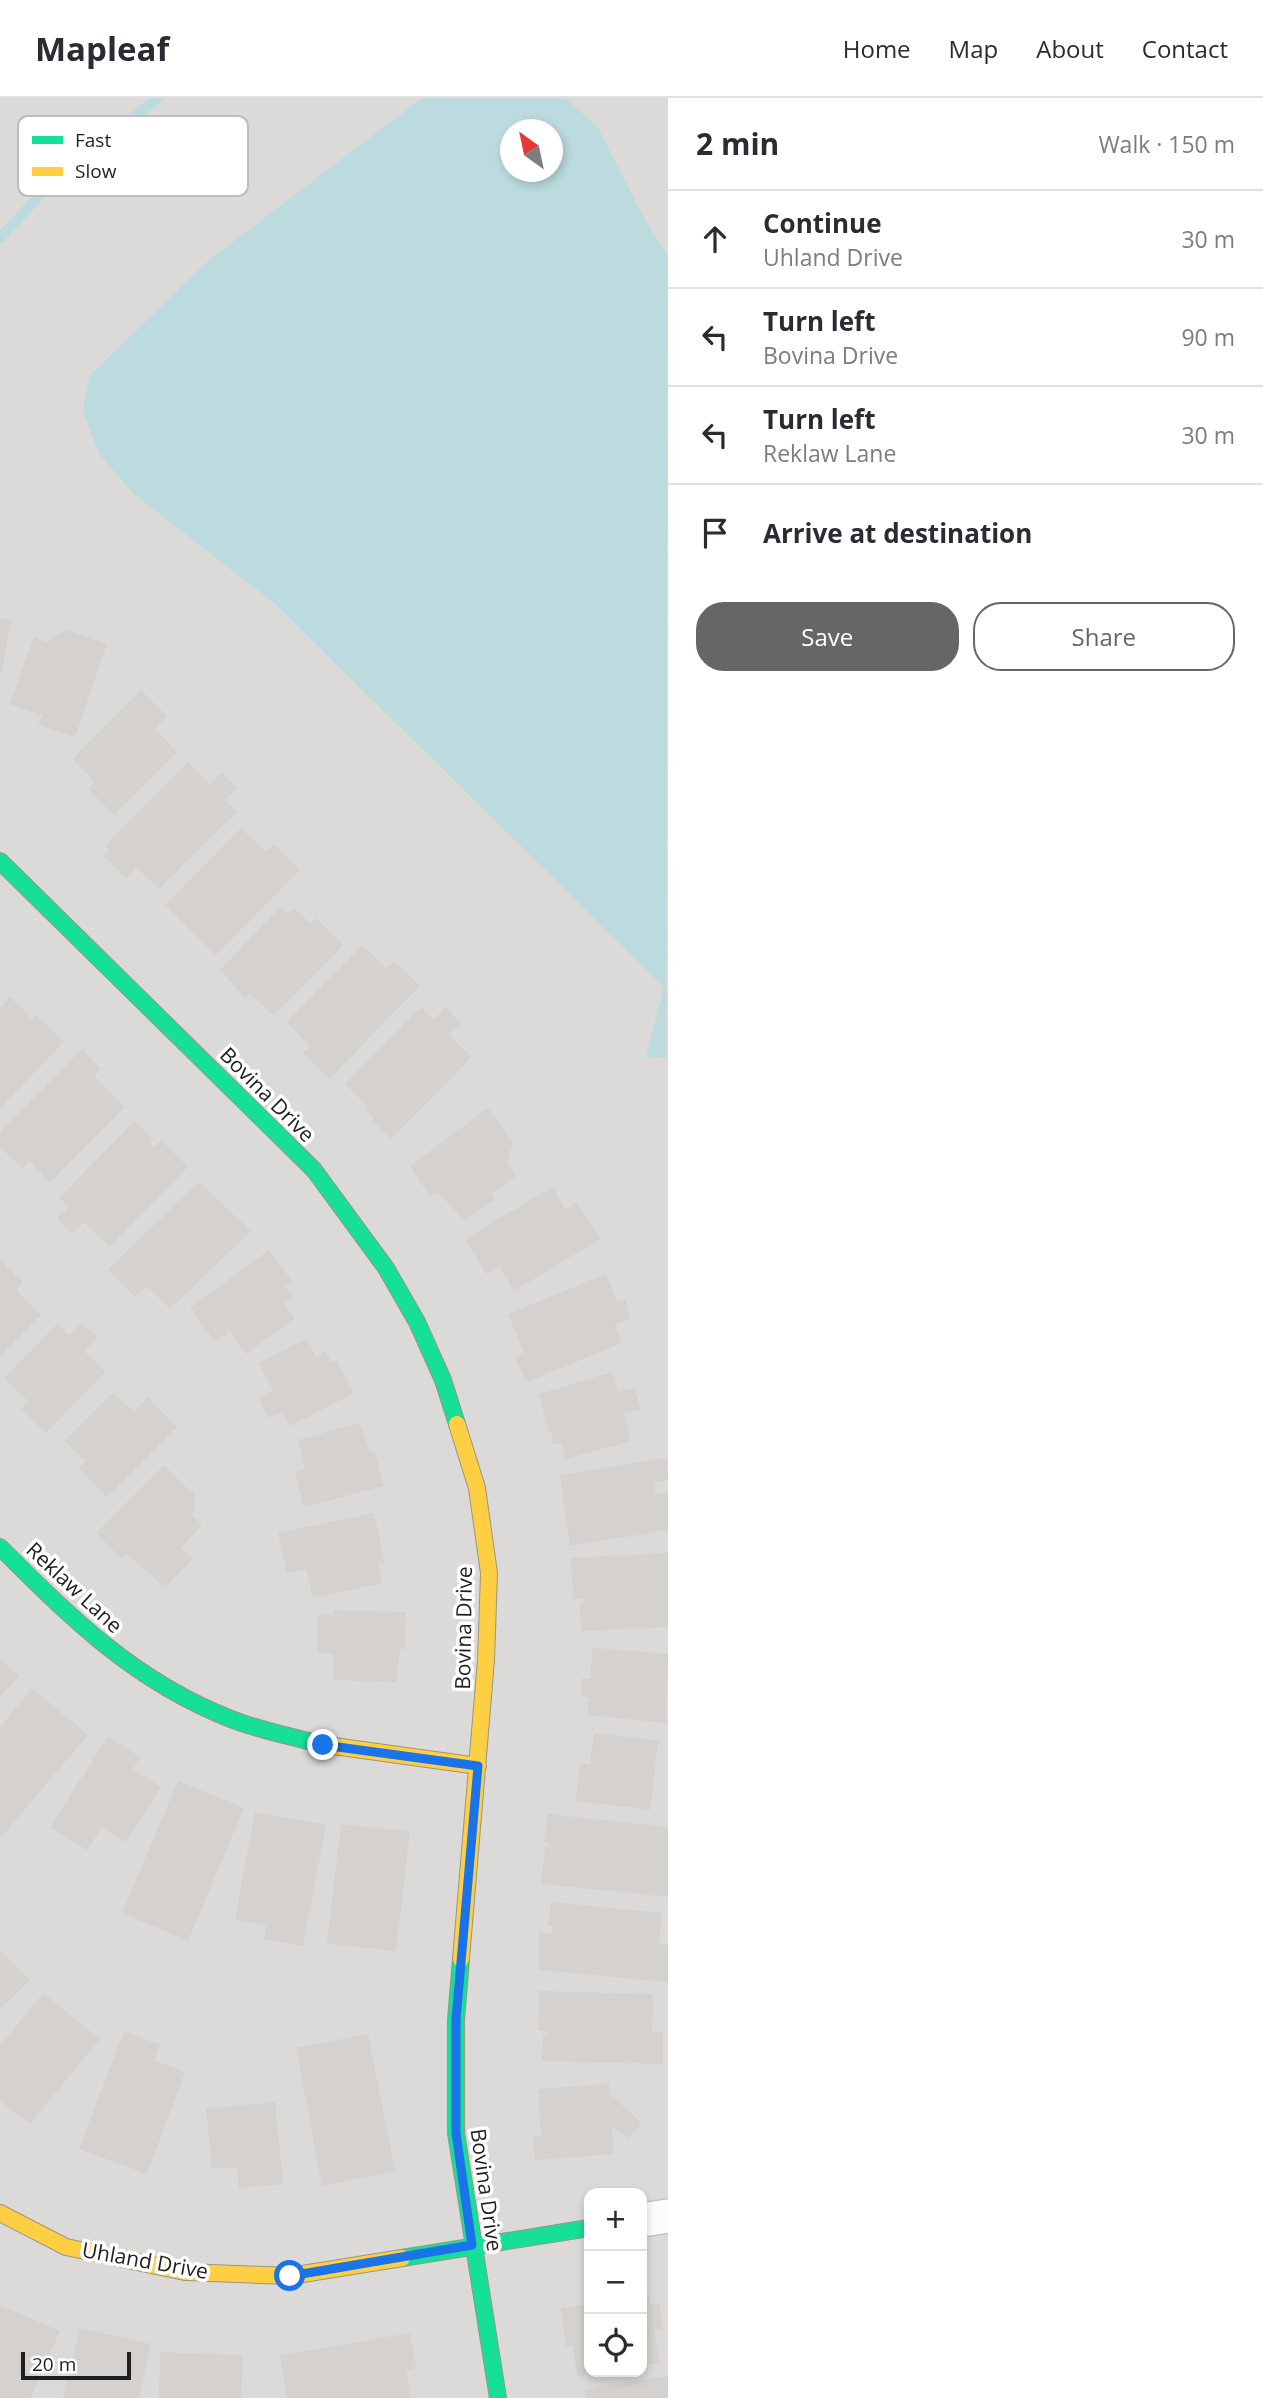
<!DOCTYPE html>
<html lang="en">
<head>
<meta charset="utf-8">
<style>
  :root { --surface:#fff; --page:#f2f2f3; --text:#2b2b33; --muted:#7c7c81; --line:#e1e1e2; --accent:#676665 }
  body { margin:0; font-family:"Open Sans",sans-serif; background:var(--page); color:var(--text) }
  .controls { position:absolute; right:21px; bottom:21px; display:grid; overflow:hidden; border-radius:14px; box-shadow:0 4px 10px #0003 }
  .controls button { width:63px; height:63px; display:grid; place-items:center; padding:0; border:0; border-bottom:2px solid var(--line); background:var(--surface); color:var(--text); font:35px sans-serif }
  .compass { position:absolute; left:500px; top:21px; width:63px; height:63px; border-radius:50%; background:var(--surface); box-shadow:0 4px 10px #0003; rotate:327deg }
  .scale { position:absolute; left:21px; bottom:18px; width:110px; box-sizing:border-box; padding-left:7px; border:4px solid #1f1f1f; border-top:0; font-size:19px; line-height:24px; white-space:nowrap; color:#1f1f1f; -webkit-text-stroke:5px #fff; paint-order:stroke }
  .stop { position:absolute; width:21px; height:21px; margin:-16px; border:5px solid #1a73e8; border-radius:50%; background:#fff }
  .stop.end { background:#1a73e8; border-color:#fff; box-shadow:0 2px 7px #0008 }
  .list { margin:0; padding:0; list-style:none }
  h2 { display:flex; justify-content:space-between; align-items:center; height:91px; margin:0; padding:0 28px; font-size:30px }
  h2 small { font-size:23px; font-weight:400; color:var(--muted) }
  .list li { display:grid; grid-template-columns:46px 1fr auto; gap:21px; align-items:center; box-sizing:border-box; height:98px; padding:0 28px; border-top:2px solid var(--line) }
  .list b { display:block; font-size:26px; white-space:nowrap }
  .list p { margin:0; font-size:23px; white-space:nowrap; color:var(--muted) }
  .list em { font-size:23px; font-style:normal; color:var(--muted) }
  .actions { display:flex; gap:14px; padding:21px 28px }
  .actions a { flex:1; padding:16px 0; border:2px solid var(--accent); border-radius:28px; text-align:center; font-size:24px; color:var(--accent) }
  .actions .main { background:var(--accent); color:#fff }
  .icon { flex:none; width:38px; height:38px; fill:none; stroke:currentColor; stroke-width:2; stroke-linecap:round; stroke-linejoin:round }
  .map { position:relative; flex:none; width:668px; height:2300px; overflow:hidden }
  header { display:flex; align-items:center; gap:42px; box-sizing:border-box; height:98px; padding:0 35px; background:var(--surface); border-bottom:2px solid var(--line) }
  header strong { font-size:33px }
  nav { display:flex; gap:38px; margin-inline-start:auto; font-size:24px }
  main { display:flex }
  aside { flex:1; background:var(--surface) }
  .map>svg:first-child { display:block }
  .residential { fill:#dcdad9; fill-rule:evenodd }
  .water { fill:#bcdbdf; fill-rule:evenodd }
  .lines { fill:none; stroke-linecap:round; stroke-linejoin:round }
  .stream { stroke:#bcdbdf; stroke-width:10 }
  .building { fill:#d4d1ce }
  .street-casing { stroke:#c4c3c2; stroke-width:36 }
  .fast-casing { stroke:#979680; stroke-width:18 }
  .slow-casing { stroke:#979680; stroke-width:18 }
  .street { stroke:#fcfcfb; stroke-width:33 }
  .fast { stroke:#16e098; stroke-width:16 }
  .slow { stroke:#ffcf43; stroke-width:16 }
  .route { stroke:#1a73e8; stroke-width:9 }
  .labels { text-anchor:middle; stroke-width:7; stroke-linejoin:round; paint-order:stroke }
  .street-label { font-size:21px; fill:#1f1f1f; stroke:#fff }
  .key { fill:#fff; stroke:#bcbcbc; stroke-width:2 }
  .key-label { font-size:19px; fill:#1f1f1f }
</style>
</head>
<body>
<header>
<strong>Mapleaf</strong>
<nav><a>Home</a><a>Map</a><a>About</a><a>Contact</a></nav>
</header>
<main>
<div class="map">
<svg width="668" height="2300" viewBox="0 0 668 2300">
  <rect width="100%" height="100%" fill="#edeae7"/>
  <path class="residential" d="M0 0H668V2300H0ZM510 32H552V74H510ZM589 2095H642V2274H589Z"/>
  <path class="water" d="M422 0H565L597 28 641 114 668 159 666 960 646 959 664 889 275 506 134 396 99 356 83 312 90 277 209 162ZM510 32H552V74H510Z"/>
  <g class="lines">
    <path class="stream" d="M0 140 50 86 158 0"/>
  </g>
  <path class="building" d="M0 520 11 522 1 577H0Z
    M66 532 107 546 75 639 38 626 42 617 10 606 34 539 48 544Z
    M141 592 167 618 155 631 177 654 114 717 88 691 95 684 72 661Z
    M188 664 210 686 222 675 237 690 225 702 237 714 159 791 136 769 126 780 103 758 110 752 105 747Z
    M241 730 266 754 274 746 300 772 216 857 165 807Z
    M280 809 287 816 294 810 310 825 316 820 344 847 273 918 250 895 245 900 220 872Z
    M362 847 386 870 394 863 420 888 329 981 303 955 310 948 287 924Z
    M10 899 30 918 27 920 30 923 36 917 64 944 0 1010V910Z
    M421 909 434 921 446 909 461 925 449 937 472 959 391 1041 372 1023 374 1021 365 1012 368 1009 345 986Z
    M82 951 101 971 94 978 125 1009 50 1084 29 1063 22 1070 0 1049V1034Z
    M488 1010 513 1044 507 1065 516 1078 491 1096 495 1101 465 1123 437 1093 430 1099 410 1068Z
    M135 1023 153 1041 150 1045 154 1049 161 1042 188 1069 109 1149 84 1124 72 1136 57 1121 69 1109 59 1100Z
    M199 1084 251 1133 170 1211 147 1188 135 1199 108 1171Z
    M552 1089 566 1111 577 1104 600 1141 514 1193 499 1169 486 1176 465 1141Z
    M269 1152 292 1183 285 1188 293 1199 284 1206 295 1220 246 1256 230 1234 215 1244 190 1210Z
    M0 1162 23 1185 16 1192 41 1217 0 1258Z
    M606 1176 617 1204 625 1201 630 1221 615 1227 622 1245 527 1284 515 1260 524 1255 508 1216Z
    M82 1225 98 1240 84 1253 106 1274 46 1335 21 1311 28 1303 4 1280 57 1226 69 1237Z
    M307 1240 316 1259 326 1253 331 1264 337 1262 354 1295 290 1328 282 1313 268 1320 258 1300 273 1293 259 1265Z
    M612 1274 618 1294 634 1290 641 1312 624 1315 631 1343 565 1361 562 1345 553 1346 552 1334 549 1335 539 1296Z
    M113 1294 133 1314 148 1299 177 1329 107 1399 79 1371 85 1363 64 1343Z
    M360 1325 370 1355 375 1354 384 1388 304 1409 295 1374 305 1371 298 1342Z
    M667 1360 668 1382 654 1384 655 1396 668 1394V1432L570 1448 560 1377Z
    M164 1367 191 1394H195V1413L192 1417 202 1427 181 1449 193 1461 165 1489 127 1456 122 1461 96 1435Z
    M374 1415 385 1465 378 1466 382 1485 313 1500 306 1471 287 1475 278 1435Z
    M668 1455V1529L581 1533 580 1505H584V1500L573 1501 571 1460Z
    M334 1512 406 1514 405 1551H400L396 1584 334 1582V1556L317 1555 318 1517H334Z
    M593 1550 668 1556 666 1625 587 1617 589 1599H581L582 1580 590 1581Z
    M0 1561 19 1579 0 1598Z
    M32 1590 88 1637 3 1737 0 1735V1629Z
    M594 1635 658 1642 650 1712 576 1703 580 1665 590 1666Z
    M108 1638 140 1659 133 1671 161 1689 126 1744 102 1729 87 1752 50 1729Z
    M178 1683 244 1710 188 1843 122 1815Z
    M255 1714 326 1727 303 1848 264 1841 266 1827 235 1822Z
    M548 1716 668 1729V1799L541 1786 545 1749H549L550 1745 544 1744Z
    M341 1726 410 1733 396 1853 327 1846Z
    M551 1804 662 1815 659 1846 668 1847V1884L539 1872V1835L552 1836V1828H548Z
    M0 1852 30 1882 0 1911Z
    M539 1893 653 1896 652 1934H663V1966L542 1963 543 1937H547V1933H538Z
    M43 1895 100 1941 30 2026 0 2003V1948Z
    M124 1933 160 1947 154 1962 185 1974 147 2076 79 2051Z
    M368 1936 395 2073 322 2088 296 1950Z
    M609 1986 610 2001 612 1998 642 2025 628 2040 612 2028 614 2056 535 2062 533 2038H541L538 1991Z
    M275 2004 283 2086 239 2090 237 2069 212 2071 206 2011Z
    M649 2197 650 2206 659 2205 663 2232 655 2233 660 2265 642 2268V2198Z
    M589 2206V2276L577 2278 573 2248 566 2249 561 2210Z
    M0 2207 60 2233 31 2300H0Z
    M80 2230 151 2246 139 2300H63Z
    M410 2235 416 2270 406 2273 411 2300H287L280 2257Z
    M160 2254 243 2257 241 2300H159Z
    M668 2278V2300H586L585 2291Z"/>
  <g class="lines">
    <defs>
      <path id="street" d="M642 2122 668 2118"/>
      <path id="fast" d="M0 763 314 1072 386 1170 417 1224 443 1282 457 1326
        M0 1449C71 1520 134 1583 231 1621 259 1632 290 1638 319 1646
        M461 1861 456 1922V2035L498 2300
        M402 2160 589 2130"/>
      <path id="slow" d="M457 1326 477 1390 489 1475 486 1562 461 1861
        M319 1646 478 1668
        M0 2115 66 2149 185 2174 290 2178 402 2160"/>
    </defs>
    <use href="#street" class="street-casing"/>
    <use href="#fast" class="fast-casing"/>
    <use href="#slow" class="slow-casing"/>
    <use href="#street" class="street"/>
    <use href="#fast" class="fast"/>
    <use href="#slow" class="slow"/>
  </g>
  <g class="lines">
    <path class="route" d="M290 2178 472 2147 456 2035V1922L478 1668 323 1647"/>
  </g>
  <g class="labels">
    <g class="street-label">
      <text transform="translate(267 997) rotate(45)" y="7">Bovina Drive</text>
      <text transform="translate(74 1490) rotate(43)" y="7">Reklaw Lane</text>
      <text transform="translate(464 1530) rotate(-89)" y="7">Bovina Drive</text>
      <text transform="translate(486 2092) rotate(82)" y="7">Bovina Drive</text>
      <text transform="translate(145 2163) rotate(10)" y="7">Uhland Drive</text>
    </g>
  </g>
  <rect x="18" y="18" width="230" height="80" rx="10" class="key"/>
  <rect x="32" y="38" width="31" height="8" fill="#16e098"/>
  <rect x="32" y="69" width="31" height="9" fill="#ffcf43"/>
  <g class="key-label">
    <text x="75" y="49">Fast</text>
    <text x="75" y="80">Slow</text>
  </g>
</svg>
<div class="controls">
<button>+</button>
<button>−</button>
<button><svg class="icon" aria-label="locate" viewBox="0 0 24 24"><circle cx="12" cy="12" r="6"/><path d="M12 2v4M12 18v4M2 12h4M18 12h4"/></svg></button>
</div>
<svg class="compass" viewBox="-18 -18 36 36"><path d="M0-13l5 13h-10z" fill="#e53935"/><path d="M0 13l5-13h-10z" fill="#7c7c81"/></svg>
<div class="scale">20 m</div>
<div class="stop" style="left:290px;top:2178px"></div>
<div class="stop end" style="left:323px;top:1647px"></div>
</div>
<aside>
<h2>2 min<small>Walk · 150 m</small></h2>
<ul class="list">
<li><svg class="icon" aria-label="ahead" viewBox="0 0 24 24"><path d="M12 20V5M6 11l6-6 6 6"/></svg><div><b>Continue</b><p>Uhland Drive</p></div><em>30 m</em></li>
<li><svg class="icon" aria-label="left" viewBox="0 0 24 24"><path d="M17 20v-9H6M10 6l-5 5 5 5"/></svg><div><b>Turn left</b><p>Bovina Drive</p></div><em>90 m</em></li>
<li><svg class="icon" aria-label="left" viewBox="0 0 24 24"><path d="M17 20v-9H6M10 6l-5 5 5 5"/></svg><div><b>Turn left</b><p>Reklaw Lane</p></div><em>30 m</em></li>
<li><svg class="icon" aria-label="arrive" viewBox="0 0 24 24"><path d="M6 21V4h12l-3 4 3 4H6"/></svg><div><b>Arrive at destination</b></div></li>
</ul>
<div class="actions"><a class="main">Save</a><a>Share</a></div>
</aside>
</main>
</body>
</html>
